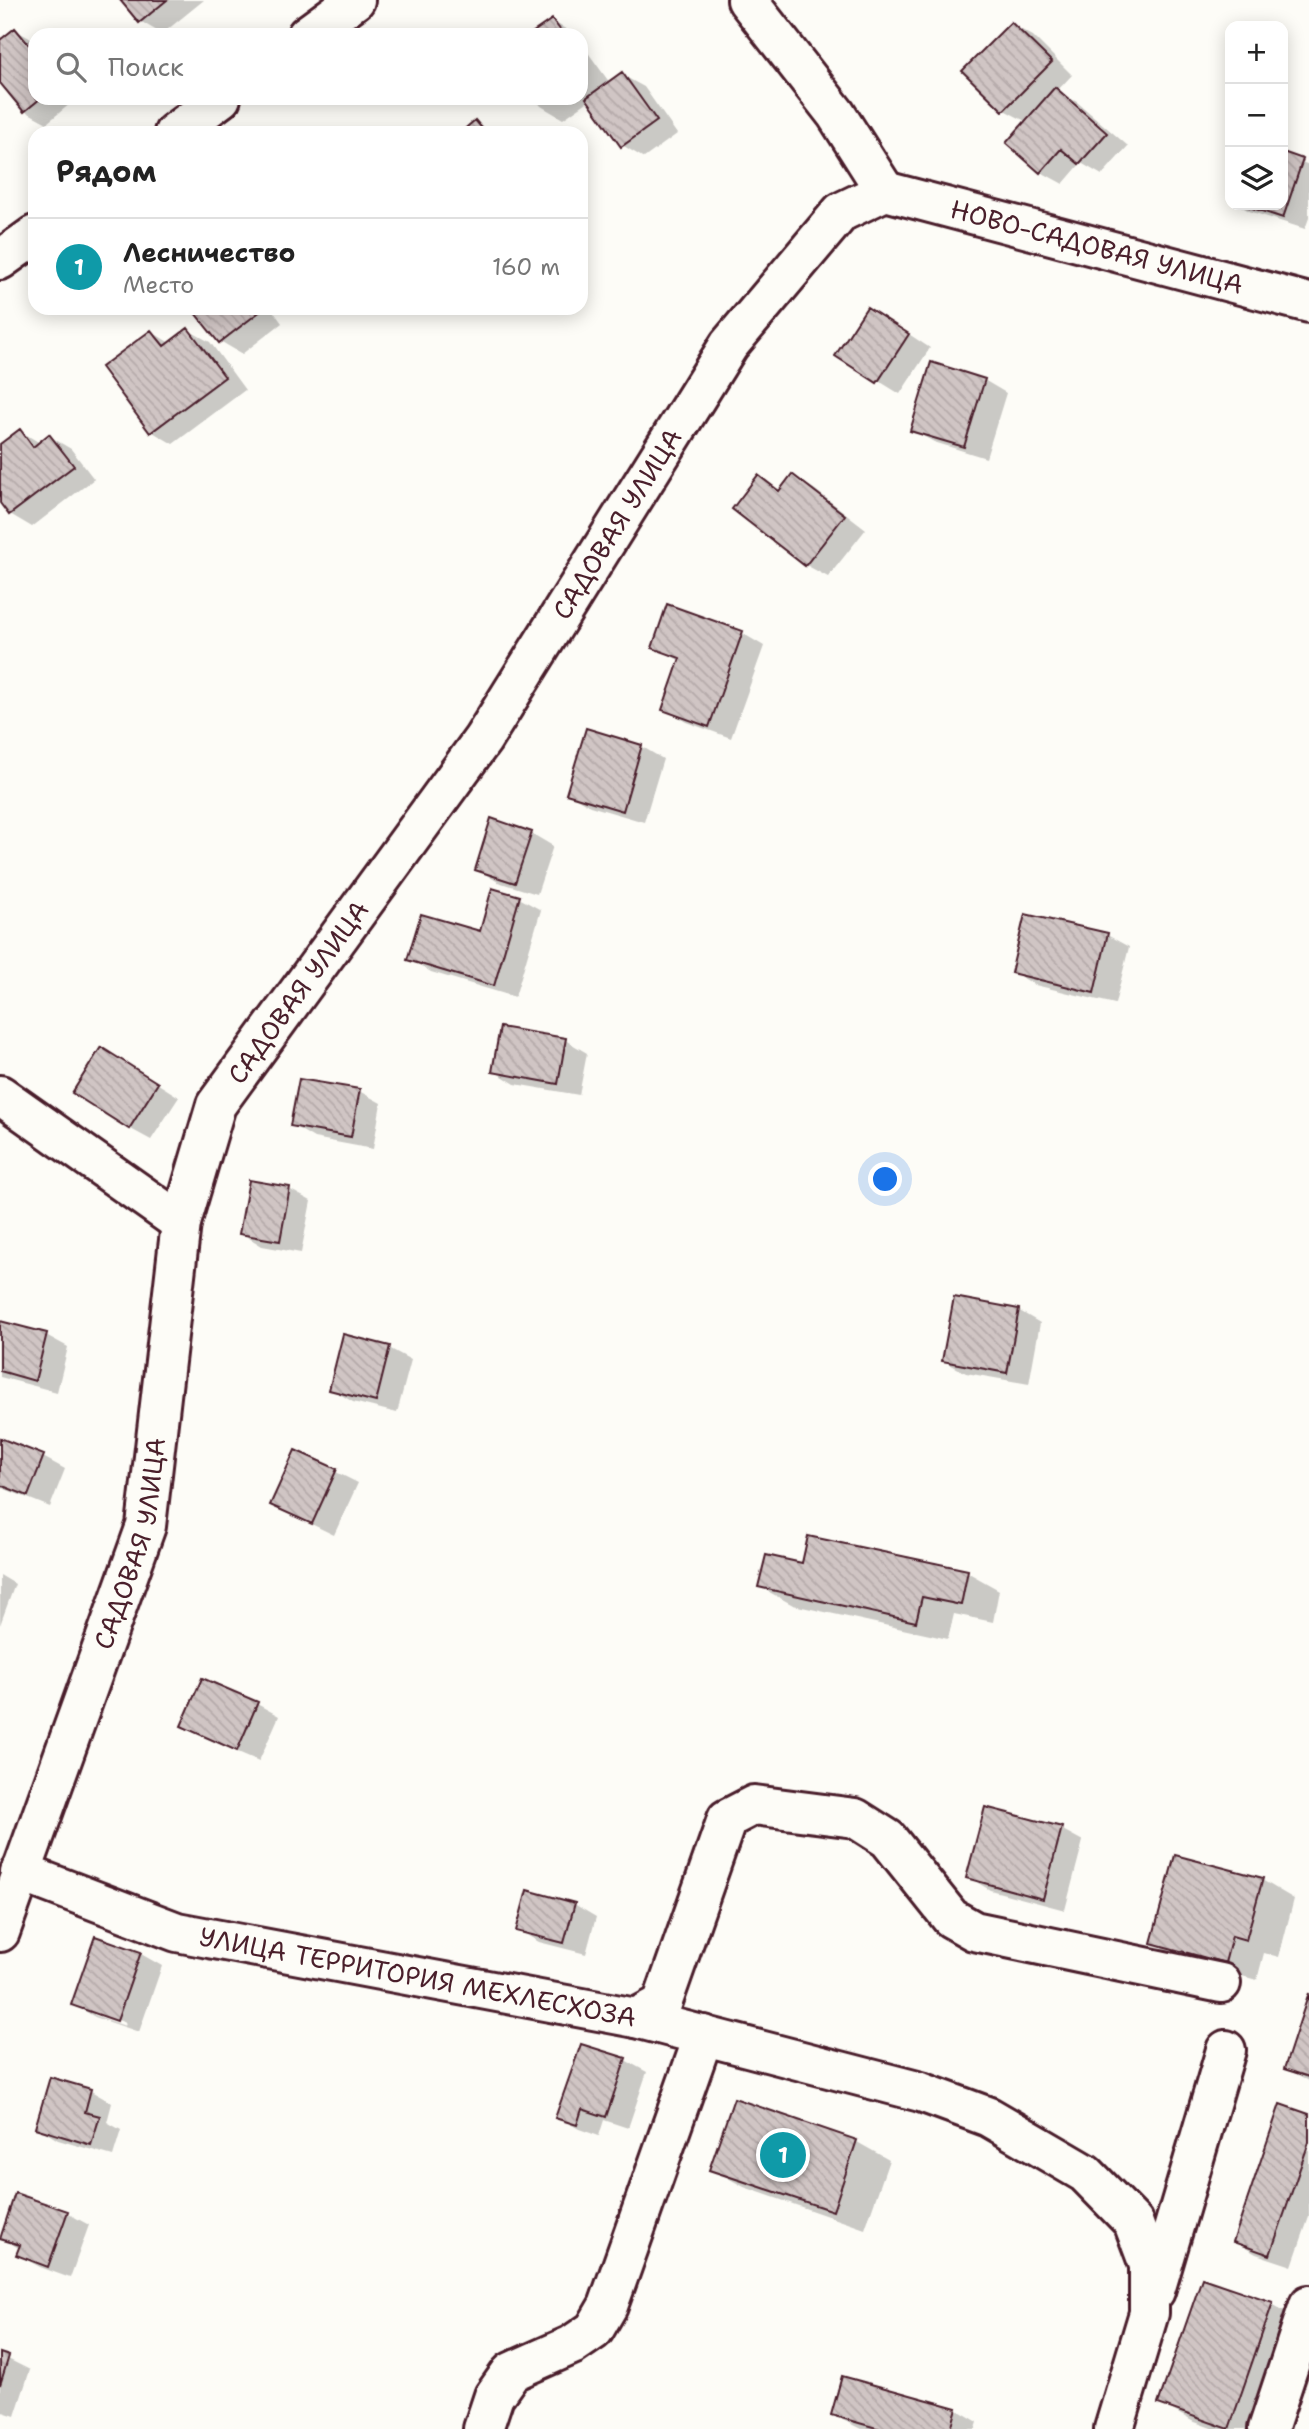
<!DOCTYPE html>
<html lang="ru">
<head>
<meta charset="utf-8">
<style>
  :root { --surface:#fff; --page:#f2f2f2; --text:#222; --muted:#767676; --line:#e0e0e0; --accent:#d93025 }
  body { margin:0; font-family:"Shantell Sans",sans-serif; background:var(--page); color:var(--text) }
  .controls { position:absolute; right:21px; top:21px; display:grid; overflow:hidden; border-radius:14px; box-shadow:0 4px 18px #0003 }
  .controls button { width:63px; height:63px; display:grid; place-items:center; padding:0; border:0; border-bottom:2px solid var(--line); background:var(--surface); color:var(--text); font:35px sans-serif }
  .you { position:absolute; left:886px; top:1180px; width:24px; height:24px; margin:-18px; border:5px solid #fff; border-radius:50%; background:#1a73e8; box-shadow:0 0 0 10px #1a73e833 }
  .badge { display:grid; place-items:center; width:46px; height:46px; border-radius:50%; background:var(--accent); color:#fff; font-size:23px; font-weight:700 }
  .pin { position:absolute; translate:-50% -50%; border:4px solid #fff; box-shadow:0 2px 7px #0006 }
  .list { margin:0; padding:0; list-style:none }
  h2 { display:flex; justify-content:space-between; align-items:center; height:91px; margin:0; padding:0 28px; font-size:30px }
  h2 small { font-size:23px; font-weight:400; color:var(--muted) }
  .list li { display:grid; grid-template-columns:46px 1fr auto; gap:21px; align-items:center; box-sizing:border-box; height:98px; padding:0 28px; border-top:2px solid var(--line) }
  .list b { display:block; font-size:26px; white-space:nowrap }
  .list p { margin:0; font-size:23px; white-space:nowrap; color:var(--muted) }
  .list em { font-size:23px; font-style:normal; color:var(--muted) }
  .icon { flex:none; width:38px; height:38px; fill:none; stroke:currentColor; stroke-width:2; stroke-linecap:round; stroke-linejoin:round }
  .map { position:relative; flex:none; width:1309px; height:2429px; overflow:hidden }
  .search { position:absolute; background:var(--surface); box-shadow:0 4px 18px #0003; left:28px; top:28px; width:560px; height:77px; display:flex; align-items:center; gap:18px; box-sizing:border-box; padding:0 24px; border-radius:21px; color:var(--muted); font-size:26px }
  .panel { position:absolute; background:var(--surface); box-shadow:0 4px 18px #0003; left:28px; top:126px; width:560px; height:189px; border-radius:21px }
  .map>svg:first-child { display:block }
  .shadow { fill:#0003; fill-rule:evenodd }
  .building { fill:url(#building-back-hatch); stroke:#4a1f2b; stroke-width:2 }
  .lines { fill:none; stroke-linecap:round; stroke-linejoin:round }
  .minor-casing { stroke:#4a1f2b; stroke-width:44 }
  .minor { stroke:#fdfcf7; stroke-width:38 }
  .labels { text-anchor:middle; stroke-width:5; stroke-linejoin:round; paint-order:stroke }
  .street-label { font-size:26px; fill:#4a1f2b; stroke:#fdfcf7 }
</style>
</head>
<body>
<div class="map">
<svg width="1309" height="2429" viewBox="0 0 1309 2429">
  <defs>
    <pattern id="building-back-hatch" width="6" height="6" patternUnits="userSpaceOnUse" patternTransform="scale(1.75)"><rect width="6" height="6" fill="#d0c5c4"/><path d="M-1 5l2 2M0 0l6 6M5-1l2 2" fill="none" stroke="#b4a9a9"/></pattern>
  </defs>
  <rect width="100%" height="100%" fill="#fdfcf7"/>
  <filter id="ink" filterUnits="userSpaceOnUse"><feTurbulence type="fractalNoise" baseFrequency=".0143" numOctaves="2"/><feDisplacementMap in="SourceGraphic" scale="14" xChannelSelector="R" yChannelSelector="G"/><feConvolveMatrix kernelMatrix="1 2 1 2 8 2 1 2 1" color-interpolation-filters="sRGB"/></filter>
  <g filter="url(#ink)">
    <path class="shadow" d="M123 0H204L162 34 140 21Z
      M552 21 574 34 575 35H532Z
      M1011 24 1033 36 1072 75 1057 91 1077 102 1128 146 1102 175 1081 163 1063 184 1041 172 1008 143 1027 122 1004 110 965 71Z
      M15 30 35 41V98H77L47 123 25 111 0 81V42Z
      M581 43 610 83 622 75 644 87 677 134 644 158 622 145 590 100 563 119 541 106 535 98H581Z
      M475 122 494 133H463Z
      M1283 154 1309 165V218L1305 229 1249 211 1239 205H1283Z
      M194 308H271L282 323 242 354 220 341Z
      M312 308H325L320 313Z
      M889 321 930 348 900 394 837 355Z
      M188 330 210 342 245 390 173 444 151 431 152 332 170 343Z
      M984 380 1006 393 986 458 934 442 912 430Z
      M20 431 40 443 49 436 71 449 94 479 32 527 10 514 0 500V446Z
      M793 476 814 489 866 529 828 577 806 565 734 509 759 478 782 491Z
      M668 607 742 633 764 646 731 738 686 722 664 709 681 661 654 647Z
      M641 746 663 759 644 822 590 806 568 793Z
      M531 833 553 846 537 894 498 882 477 869Z
      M519 898 541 910 515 997 431 972 409 959 481 933Z
      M1107 935 1129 947 1115 1004 1035 985 1013 972Z
      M565 1040 587 1053 579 1095 515 1084 494 1071Z
      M123 1062 179 1097 151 1140 129 1128Z
      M359 1091 381 1103 373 1149 314 1138 292 1125Z
      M289 1189 311 1201 301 1253 262 1246 241 1233Z
      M1018 1310 1040 1323 1029 1384 966 1373 944 1361Z
      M0 1323 46 1335 68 1347 57 1392 0 1377Z
      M389 1348 411 1360 397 1413 353 1402 331 1389Z
      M0 1439 43 1457 65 1469 50 1507 0 1487Z
      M296 1452 358 1483 334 1535 272 1505Z
      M804 1565 967 1572 999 1590 993 1622 954 1614 948 1639 793 1605 760 1587Z
      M0 1575 15 1584 0 1625Z
      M203 1680 257 1704 279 1716 259 1761 205 1738 183 1725Z
      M1061 1829 1083 1841 1065 1910 990 1890 968 1877Z
      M1262 1880 1294 1899 1279 1957 1264 1953 1257 1980 1185 1961 1153 1942Z
      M574 1904 596 1917 586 1954 539 1942 518 1930Z
      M96 1938 141 1954 162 1966 139 2032 95 2017 73 2004ZM94 2011 126 2023 125 2026 94 2015Z
      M1309 1998V2081L1286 2068Z
      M625 2060 647 2072 628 2128 604 2120 599 2136 579 2129 558 2117Z
      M51 2079 91 2091 112 2103 107 2122 121 2130 113 2156 58 2140 37 2127Z
      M735 2101 857 2142 889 2160 865 2229 744 2187 712 2169Z
      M1309 2116V2217L1292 2266 1256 2254 1235 2242Z
      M67 2213 89 2225 70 2278 40 2267 18 2255 20 2249 1 2237Z
      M1272 2304 1304 2322 1267 2429H1214L1192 2421 1160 2403Z
      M0 2355 30 2370 15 2416 0 2411Z
      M956 2409 978 2422 976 2429H861L833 2415Z"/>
    <path class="building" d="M120 0H167L139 23Z
      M552 19 564 35H529Z
      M1011 22 1052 62 1003 111 962 71Z
      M15 28 35 52V98H41L24 112 0 83V40Z
      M622 72 657 121 621 147 586 98Z
      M1055 87 1107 133 1079 164 1061 149 1040 173 1006 143Z
      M475 120 486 133H460Z
      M1283 152 1303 159 1283 218 1243 205H1283Z
      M867 307 909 334 877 383 835 356Z
      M191 308H260L262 310 219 343Z
      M188 328 225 377 150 433 101 367 151 330 164 346Z
      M931 362 985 379 964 447 910 431Z
      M20 429 33 447 49 434 74 466 9 515 0 503V444Z
      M792 474 845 515 805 566 732 509 758 475 779 491Z
      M667 604 743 631 709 727 662 710 680 658 652 648Z
      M586 728 642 745 623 811 566 794Z
      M491 818 532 832 515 883 475 870Z
      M492 888 520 896 494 986 407 960 421 914 480 931Z
      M1025 914 1108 933 1094 993 1011 973Z
      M500 1027 566 1038 558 1084 492 1072Z
      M101 1047 158 1083 129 1129 72 1093Z
      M299 1079 360 1089 351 1137 290 1126Z
      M249 1180 290 1187 280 1241 239 1234Z
      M954 1297 1019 1309 1007 1373 942 1361Z
      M0 1321 47 1333 35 1381 0 1371Z
      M343 1334 390 1346 376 1402 329 1390Z
      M0 1438 44 1455 28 1496 0 1485Z
      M295 1450 337 1469 312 1524 270 1505Z
      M808 1536 968 1570 961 1605 922 1597 916 1622 758 1587 766 1555 802 1563Z
      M202 1678 258 1702 237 1751 181 1726Z
      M985 1807 1062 1827 1043 1899 966 1878Z
      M1175 1855 1263 1878 1246 1940 1232 1936 1225 1963 1151 1943Z
      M527 1890 575 1903 564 1943 516 1931Z
      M95 1936 141 1952 117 2021 71 2005Z
      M1309 1993V2077L1284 2069Z
      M581 2044 626 2058 606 2117 582 2109 577 2125 555 2118Z
      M50 2077 91 2089 85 2112 100 2116 91 2145 35 2128Z
      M734 2098 857 2140 833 2211 709 2170Z
      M1280 2104 1309 2114V2142L1270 2255 1233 2242Z
      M15 2193 68 2211 48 2267 16 2255 20 2245 0 2239Z
      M1202 2278 1273 2302 1229 2429 1158 2404Z
      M0 2353 9 2356 0 2385Z
      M842 2376 957 2408 951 2429H880L831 2415Z"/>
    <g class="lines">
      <defs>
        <g id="minor">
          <path d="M747 0 836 114 885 191"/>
          <path d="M307 35 355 0"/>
          <path d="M174 133 221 98"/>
          <path id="s1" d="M885 191 1309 303"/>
          <path d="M0 260 35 235"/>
          <path d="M0 1095 181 1223"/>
          <path id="s2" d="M20 1872 177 1932 636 2018 662 2004 727 1819 754 1805 855 1818 888 1839 951 1918 974 1931 1221 1983"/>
          <path id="s3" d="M0 1932 146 1526 181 1223 216 1105 483 739 729 345 841 212 885 191"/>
          <path d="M636 2018 921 2092 989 2117 1085 2173 1133 2222 1149 2265V2313L1114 2429"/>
          <path d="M1155 2291 1226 2050"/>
          <path d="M483 2429 494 2396 511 2372 572 2345 594 2330 608 2306 704 2035"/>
          <path d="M1268 2429 1309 2305"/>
        </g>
      </defs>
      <use href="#minor" class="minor-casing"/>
      <use href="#minor" class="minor"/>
    </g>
  </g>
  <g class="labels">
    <g class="street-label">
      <text dy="9" stroke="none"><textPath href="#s1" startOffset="219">НОВО-САДОВАЯ УЛИЦА</textPath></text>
      <text dy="9" stroke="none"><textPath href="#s3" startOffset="1566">САДОВАЯ УЛИЦА</textPath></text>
      <text dy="9" stroke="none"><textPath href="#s3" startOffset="999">САДОВАЯ УЛИЦА</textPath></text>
      <text dy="9" stroke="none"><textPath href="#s3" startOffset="411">САДОВАЯ УЛИЦА</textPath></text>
      <text dy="9" stroke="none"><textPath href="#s2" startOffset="413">УЛИЦА ТЕРРИТОРИЯ МЕХЛЕСХОЗА</textPath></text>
    </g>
  </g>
</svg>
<div class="controls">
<button>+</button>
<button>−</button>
<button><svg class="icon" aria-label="layers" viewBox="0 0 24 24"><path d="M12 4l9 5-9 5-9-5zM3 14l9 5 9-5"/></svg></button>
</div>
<div class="you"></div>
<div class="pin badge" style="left:783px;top:2155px;background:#0f9aa8">1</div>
<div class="search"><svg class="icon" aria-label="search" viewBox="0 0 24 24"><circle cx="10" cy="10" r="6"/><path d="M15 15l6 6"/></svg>Поиск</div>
<section class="panel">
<h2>Рядом<small></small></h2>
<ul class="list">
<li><span class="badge" style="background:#0f9aa8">1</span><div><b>Лесничество</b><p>Место</p></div><em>160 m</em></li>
</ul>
</section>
</div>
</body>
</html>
